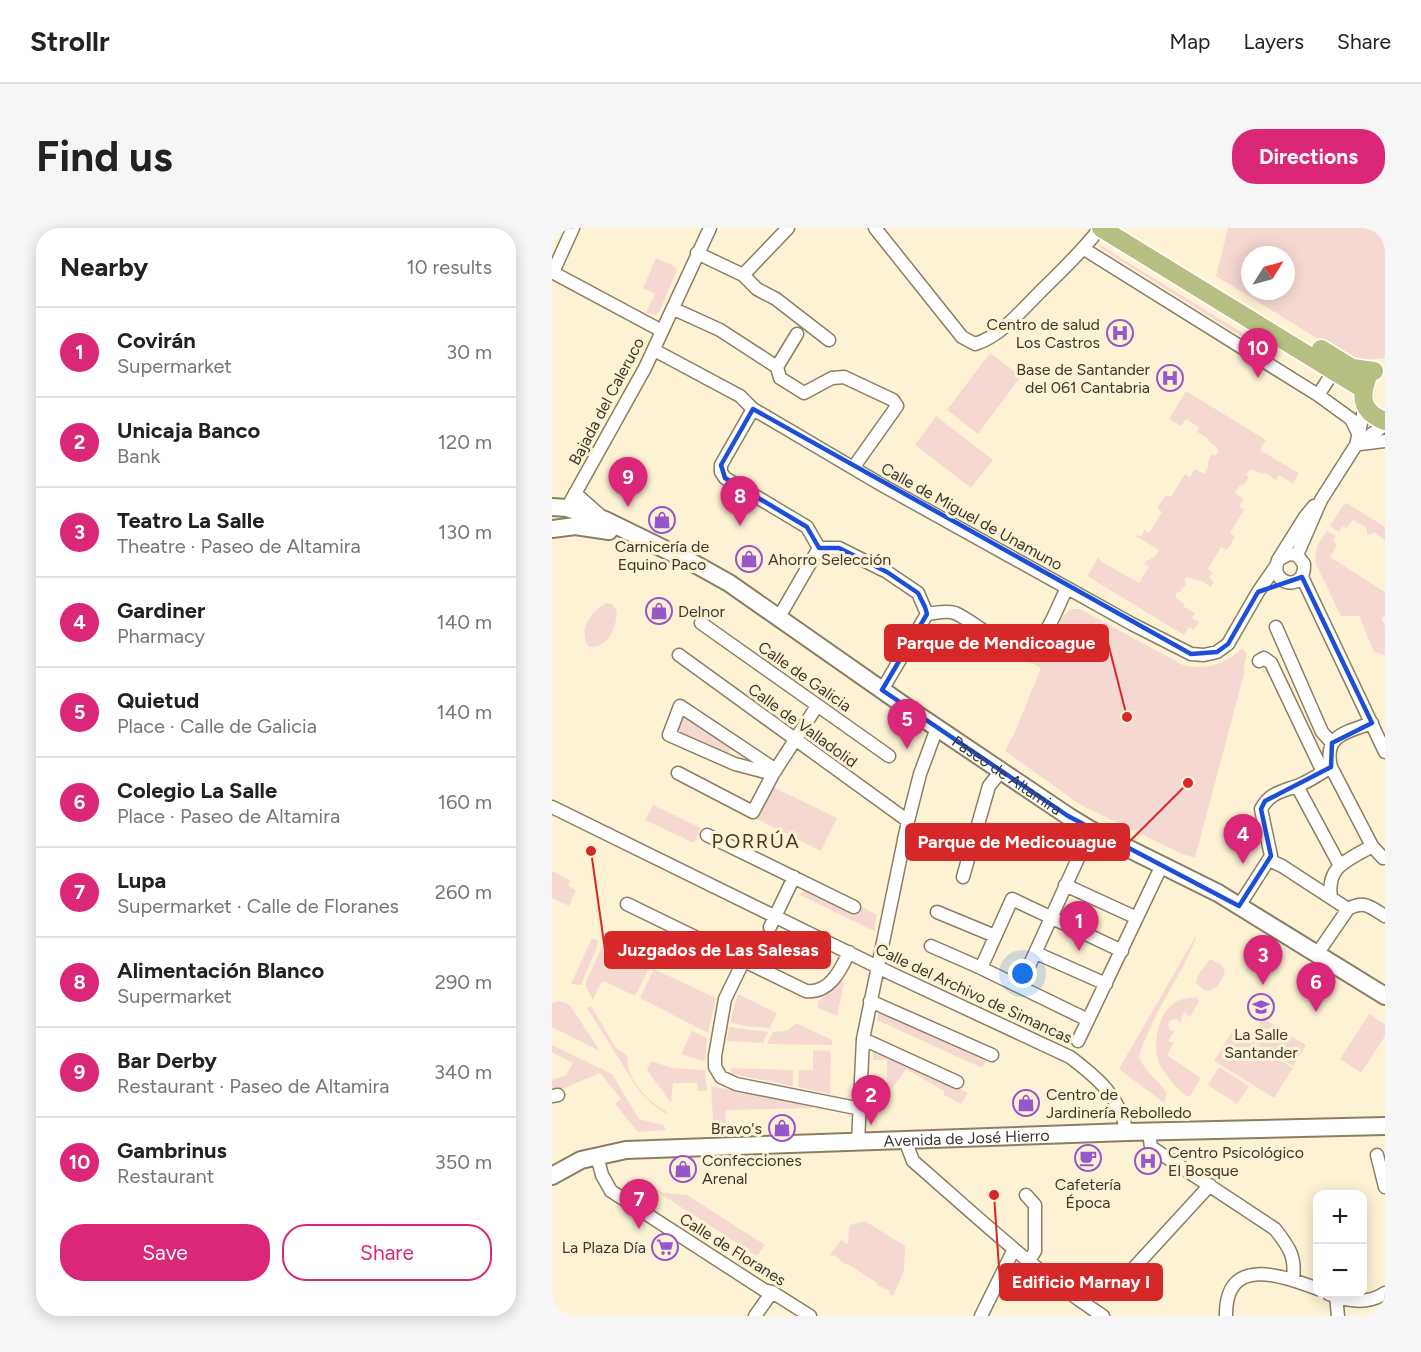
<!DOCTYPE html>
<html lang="en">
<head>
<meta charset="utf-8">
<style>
  :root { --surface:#fff; --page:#f6f6f6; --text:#222; --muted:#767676; --line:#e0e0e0; --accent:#db2777 }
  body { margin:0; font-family:Figtree,sans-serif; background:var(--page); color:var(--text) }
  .controls { position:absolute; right:18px; bottom:18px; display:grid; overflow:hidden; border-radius:12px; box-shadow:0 3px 15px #0003 }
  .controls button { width:54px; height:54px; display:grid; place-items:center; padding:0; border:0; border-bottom:2px solid var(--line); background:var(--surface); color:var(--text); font:30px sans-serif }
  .compass { position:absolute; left:689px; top:18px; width:54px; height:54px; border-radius:50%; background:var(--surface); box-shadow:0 3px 15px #0003; rotate:53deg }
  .you { position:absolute; left:471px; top:746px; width:21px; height:21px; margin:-15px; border:4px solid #fff; border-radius:50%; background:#1a73e8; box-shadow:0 0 0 9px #1a73e833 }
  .badge { display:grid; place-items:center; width:39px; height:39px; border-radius:50%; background:var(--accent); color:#fff; font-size:20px; font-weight:700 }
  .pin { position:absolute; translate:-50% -50px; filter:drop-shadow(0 2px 3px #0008) }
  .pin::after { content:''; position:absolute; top:32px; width:21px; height:18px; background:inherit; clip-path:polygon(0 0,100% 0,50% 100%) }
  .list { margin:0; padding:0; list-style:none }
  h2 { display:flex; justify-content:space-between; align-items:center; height:78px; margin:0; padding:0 24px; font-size:26px }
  h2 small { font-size:20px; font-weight:400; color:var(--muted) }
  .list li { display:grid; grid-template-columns:39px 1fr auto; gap:18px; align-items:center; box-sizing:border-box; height:90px; padding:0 24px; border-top:2px solid var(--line) }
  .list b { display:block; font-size:22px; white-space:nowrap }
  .list p { margin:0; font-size:20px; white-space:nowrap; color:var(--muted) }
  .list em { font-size:20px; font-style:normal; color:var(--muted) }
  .actions { display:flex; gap:12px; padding:18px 24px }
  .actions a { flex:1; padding:14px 0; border:2px solid var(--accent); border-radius:24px; text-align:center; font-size:21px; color:var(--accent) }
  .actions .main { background:var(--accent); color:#fff }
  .map { position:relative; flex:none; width:833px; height:1088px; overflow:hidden; border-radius:24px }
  header { display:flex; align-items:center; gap:36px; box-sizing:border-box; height:84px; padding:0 30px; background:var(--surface); border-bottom:2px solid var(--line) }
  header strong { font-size:28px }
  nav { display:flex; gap:33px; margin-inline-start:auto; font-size:21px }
  .intro { display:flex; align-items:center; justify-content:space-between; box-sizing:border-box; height:144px; padding:0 36px }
  h1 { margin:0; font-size:42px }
  .button { padding:15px 27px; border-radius:24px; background:var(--accent); color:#fff; font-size:21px; font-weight:700 }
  main { display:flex; gap:36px; padding:0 36px }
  aside { flex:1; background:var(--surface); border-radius:24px; box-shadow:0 3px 15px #0003 }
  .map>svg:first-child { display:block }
  .green { fill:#f5d8d2; fill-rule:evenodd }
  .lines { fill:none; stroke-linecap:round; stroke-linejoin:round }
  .minor-tunnel { stroke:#d7cdb3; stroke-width:12; stroke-dasharray:12 6; stroke-linecap:butt }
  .minor-casing { stroke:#8a7f63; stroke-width:15 }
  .secondary-casing { stroke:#8a7f63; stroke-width:20 }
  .primary-casing { stroke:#fff; stroke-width:21 }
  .minor { stroke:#fff; stroke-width:12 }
  .secondary { stroke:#fff; stroke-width:16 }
  .primary { stroke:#b8bf82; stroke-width:18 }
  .marked { fill:none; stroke:#1d4ed8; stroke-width:4.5; stroke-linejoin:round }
  .labels { text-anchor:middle; stroke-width:6; stroke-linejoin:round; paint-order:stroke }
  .poi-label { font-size:16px; fill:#3d382d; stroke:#fef2d4; text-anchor:start }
  .street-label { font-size:16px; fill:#3d382d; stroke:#fef2d4 }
  .quarter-label { font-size:20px; letter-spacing:1.5px; fill:#463c23; stroke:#fef2d4 }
  .leader { fill:none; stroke:#d62828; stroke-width:2 }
  .callout-dot { fill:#d62828; stroke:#fef2d4; stroke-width:2 }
  .callout { fill:#d62828; stroke:#d62828; stroke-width:2 }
  .callout-label { font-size:18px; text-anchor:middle; font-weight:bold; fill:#fff }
</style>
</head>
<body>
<header>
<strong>Strollr</strong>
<nav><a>Map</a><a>Layers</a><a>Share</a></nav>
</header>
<div class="intro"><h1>Find us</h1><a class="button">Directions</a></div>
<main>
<aside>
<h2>Nearby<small>10 results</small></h2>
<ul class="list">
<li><span class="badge">1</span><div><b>Covirán</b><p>Supermarket</p></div><em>30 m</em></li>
<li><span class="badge">2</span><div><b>Unicaja Banco</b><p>Bank</p></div><em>120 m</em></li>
<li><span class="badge">3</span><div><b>Teatro La Salle</b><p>Theatre · Paseo de Altamira</p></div><em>130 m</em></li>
<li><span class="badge">4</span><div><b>Gardiner</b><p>Pharmacy</p></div><em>140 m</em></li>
<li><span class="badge">5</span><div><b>Quietud</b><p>Place · Calle de Galicia</p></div><em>140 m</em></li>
<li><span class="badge">6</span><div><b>Colegio La Salle</b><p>Place · Paseo de Altamira</p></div><em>160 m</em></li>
<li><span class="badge">7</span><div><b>Lupa</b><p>Supermarket · Calle de Floranes</p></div><em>260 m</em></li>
<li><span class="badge">8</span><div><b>Alimentación Blanco</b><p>Supermarket</p></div><em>290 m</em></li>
<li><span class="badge">9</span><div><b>Bar Derby</b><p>Restaurant · Paseo de Altamira</p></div><em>340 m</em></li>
<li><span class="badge">10</span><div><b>Gambrinus</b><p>Restaurant</p></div><em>350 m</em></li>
</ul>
<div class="actions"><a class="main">Save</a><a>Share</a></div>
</aside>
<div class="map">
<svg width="833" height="1088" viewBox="0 0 833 1088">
  <rect width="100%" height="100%" fill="#fef2d4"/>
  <path class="green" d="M676 0H833V130L814 132 797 130 664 48ZM698 27H734V63H698Z
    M548 17 710 117 708 120 547 19Z
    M104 30 122 38 125 42 108 82 104 87 94 85 103 66 91 60Z
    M438 125 469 148 426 206 395 182Z
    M634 163 714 212 708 222 747 245 741 256 727 247 724 252 713 245 711 246 698 241 694 247 697 249 693 256 687 258 683 265 692 271 687 278 692 282 678 305 683 309 675 322 669 319 656 341 661 345 657 349 662 354 659 359 648 352 646 353 636 349 632 352 634 356 628 364H625L623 369 632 376 631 378 643 385 640 390 647 394 642 402 637 399 632 407 535 348 546 330 548 331V333L587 355 597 339 592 336 595 332H598L600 329 602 330 607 322 582 307 590 308 592 302 597 305 610 284 605 280 614 267 619 269 633 246 638 249 643 241 652 246 656 239V234L660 226 663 228 667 222 656 212 657 211 645 204 647 199 634 191 629 198 617 191Z
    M384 188 441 232 419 260 363 217Z
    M795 275 833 299V313L822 304 818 307 815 305V300L801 292 795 300 790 298 787 304 778 298 792 276Z
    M775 303 784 308 781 313 785 317 778 329 833 364V389H829L833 398V427L822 424 807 388H789L763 334 765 318Z
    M54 375 60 376 65 383C65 398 56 421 37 419 25 403 39 383 54 375Z
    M519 381H528L631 437C652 442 675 437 690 420L695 426 692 438V446L643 630 630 626 529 577 453 523 462 506 489 440 469 430 470 428C507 425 497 397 519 381Z
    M129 488 154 501 180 518 176 526 148 516 122 502Z
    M221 559 285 590 269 623 205 591Z
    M101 577 149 600 142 615 93 592Z
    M0 643 18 652 16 658 24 662 17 678 0 670Z
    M255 660 307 685 311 679 325 687 322 703 248 667Z
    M646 704C631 748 600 784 587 829 592 843 607 853 615 865L612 875 567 841Z
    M40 710 46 713 45 719 29 757 19 756Z
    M51 716 98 738 83 768 52 753 48 756 41 772 34 759V754Z
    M658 731 670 737 673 745 665 759 658 763 652 762 644 755 646 747Z
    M102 741 164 770 156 805 88 770Z
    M288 752 292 755 285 788 266 780V774Z
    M186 766 225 785 218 800 192 798 178 794Z
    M645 769 647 773 638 789 632 784 628 795 624 791 618 792 616 796 618 802 623 803 617 811V814H622L615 827 649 850 638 868H634C625 861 612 846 607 835 600 818 606 785 622 775 629 770 638 770 645 769Z
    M8 773 18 777 48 823 0 799V775Z
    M39 778 64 820 76 828C73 846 89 865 103 876 108 880 114 881 117 888L100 876 87 863 35 780Z
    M327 782 434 833 430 840 325 792Z
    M817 786 833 796V808L809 845 788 831Z
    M711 790 754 817 741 838 698 812Z
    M244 795 280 812V817L215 816 221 804 235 803Z
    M177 799 216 804 211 815 175 813Z
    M681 802 741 840 722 870 662 833Z
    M140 803 155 810 153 834 129 826Z
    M0 817 60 846 87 891 111 897 114 902 86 904 63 876 69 871 48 845 3 864 0 863V852L14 847 21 835 0 824Z
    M321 819 416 865 409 876 392 867V863L354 841 337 865H335V832H321Z
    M261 822 277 823 279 826 278 866 246 859 247 842H261Z
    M99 833 120 840 153 842 155 863H146L145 855H121L119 875 95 842Z
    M667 839 697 858 685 876 656 857Z
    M178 840 241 842V858L181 846Z
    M159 858 260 878 261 880 176 882 173 884 174 895 161 894Z
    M102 959 111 965 135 967 213 1017 205 1028 101 961Z
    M313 993 353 1018 352 1043 341 1068 337 1065 338 1063 325 1057V1055L296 1036 294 1037 283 1028 278 1027 289 1012 296 1016 297 999 300 996Z"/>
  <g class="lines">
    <path class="minor-tunnel" d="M208 722 218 699"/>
    <defs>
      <path id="minor" d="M323 0 410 109 423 116C449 108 469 83 488 64 509 43 530 24 548 0
        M532 21 766 167 799 191 806 205
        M145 25 191 47 205 61 224 71 277 112
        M0 44 110 103
        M1 44 21 0
        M191 47 236 0
        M122 81 168 102 225 139 228 150 252 165 280 150 292 149 341 172 345 178 301 240
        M102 122 188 168 201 181 330 257 580 396 639 426 652 427 665 424 676 416 706 364 724 338
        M225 139 245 106
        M766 167 782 143
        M201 181 169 237V244L173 250 255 299 267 320
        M808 216 833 213
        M804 217 833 197
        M23 265 50 289
        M15 280 93 140 158 0
        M267 320H287L335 344 366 365 375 386 330 462
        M745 327 769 272 804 217 813 178
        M726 332 737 326 745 327 752 336C754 364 716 358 726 332L753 289 762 278
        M750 349 833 524
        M375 386C384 385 394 382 403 385 427 395 464 437 489 410 500 397 507 375 515 360
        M227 389 267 320
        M149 395 337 528
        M724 399 770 504 780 515
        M127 427 356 593
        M707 433 712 430 719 435 771 544
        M779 539 820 618 831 630 833 629
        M126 545 201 584 221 546 265 478
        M221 546 183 536 117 507 128 478 224 542
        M745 558 787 636
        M0 579 338 745 518 829C547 851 567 868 575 904
        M155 607 302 679
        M352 611 398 623
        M717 632 730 638 796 681 765 726
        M411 649 437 558 449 543
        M513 657 585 690
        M779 670C774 637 797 632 820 618
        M75 676 254 763C277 766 289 742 297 724
        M687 678 719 628 709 581C718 565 728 564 745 558 756 554 768 546 779 539 771 507 795 504 820 495
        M796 681C813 672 818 679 833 688
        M385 684 443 708
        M218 699 242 649
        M379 718 429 740 536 792
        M484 725 554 756
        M192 732 173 771 163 828V839L169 849 184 856 309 881
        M201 736 208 722
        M429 740 460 671 570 723
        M468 758 539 602
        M318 773 440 827
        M311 811 405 854
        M526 813 610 637
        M0 868 6 867
        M597 904 599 919 723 1001C737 1019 744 1028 741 1052
        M353 912 361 933C422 986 482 1043 551 1088
        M306 914 311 811 356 593 368 546 385 500
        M825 927 833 959
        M45 928 50 947 59 963 212 1062 220 1064 258 1088
        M474 967 483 977V1023L477 1033
        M569 1054 658 957
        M777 1066C796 1073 815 1077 833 1065
        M784 1068 786 1088
        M203 1088 220 1064
        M429 1088 462 1021
        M674 1088C673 1027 729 1047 766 1061"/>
      <g id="secondary">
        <path id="s1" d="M0 279 15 280 53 292 143 336 177 355 360 483 516 588 539 602 666 665 833 768"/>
        <path d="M0 301 23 298 57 303"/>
        <path id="s2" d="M0 948 29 932 74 922 575 904 833 898"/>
      </g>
      <path id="primary" d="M549 0 811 161
        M769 121 800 140 822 143
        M815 151C807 172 812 185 833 193"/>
    </defs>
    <use href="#minor" class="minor-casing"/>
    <use href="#secondary" class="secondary-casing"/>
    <use href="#primary" class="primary-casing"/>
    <use href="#minor" class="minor"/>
    <use href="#secondary" class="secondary"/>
    <use href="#primary" class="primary"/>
  </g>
  <path class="marked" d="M201 181 639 426 665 424 676 416 706 364 750 349 820 495 780 515 779 539 713 573 709 581 719 628 687 678 516 588 330 462 375 386 373 379 366 365 335 344 287 320H267L255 299 173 250 169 237Z"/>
  <defs>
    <symbol id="hospital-ring" viewBox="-11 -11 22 22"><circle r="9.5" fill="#fef2d4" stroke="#9856cb" stroke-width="1.5"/><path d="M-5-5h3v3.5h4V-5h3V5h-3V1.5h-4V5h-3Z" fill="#9856cb"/></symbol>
    <symbol id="shop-ring" viewBox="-11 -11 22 22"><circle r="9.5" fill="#fef2d4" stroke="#9856cb" stroke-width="1.5"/><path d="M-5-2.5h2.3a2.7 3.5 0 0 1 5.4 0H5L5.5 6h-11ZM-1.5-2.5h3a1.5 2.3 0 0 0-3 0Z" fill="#9856cb"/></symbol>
    <symbol id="school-ring" viewBox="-11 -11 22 22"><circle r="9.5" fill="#fef2d4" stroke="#9856cb" stroke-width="1.5"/><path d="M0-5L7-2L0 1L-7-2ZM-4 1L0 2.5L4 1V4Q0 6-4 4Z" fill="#9856cb"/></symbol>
    <symbol id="cafe-ring" viewBox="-11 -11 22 22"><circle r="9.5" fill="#fef2d4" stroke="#9856cb" stroke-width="1.5"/><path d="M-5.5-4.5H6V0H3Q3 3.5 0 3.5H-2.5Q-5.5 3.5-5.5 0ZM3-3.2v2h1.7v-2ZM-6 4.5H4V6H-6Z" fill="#9856cb"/></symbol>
    <symbol id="supermarket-ring" viewBox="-11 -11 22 22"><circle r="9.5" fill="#fef2d4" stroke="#9856cb" stroke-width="1.5"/><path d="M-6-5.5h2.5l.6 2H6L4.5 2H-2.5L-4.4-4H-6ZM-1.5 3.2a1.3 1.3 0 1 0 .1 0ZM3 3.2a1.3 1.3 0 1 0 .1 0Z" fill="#9856cb"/></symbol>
  </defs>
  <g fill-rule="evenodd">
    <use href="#hospital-ring" x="553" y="90" width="30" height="30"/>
    <use href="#hospital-ring" x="603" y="135" width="30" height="30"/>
    <use href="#shop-ring" x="95" y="277" width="30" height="30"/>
    <use href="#shop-ring" x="182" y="316" width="30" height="30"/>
    <use href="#shop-ring" x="92" y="368" width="30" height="30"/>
    <use href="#school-ring" x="694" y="764" width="30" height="30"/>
    <use href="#shop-ring" x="459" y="860" width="30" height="30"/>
    <use href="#shop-ring" x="215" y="885" width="30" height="30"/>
    <use href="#cafe-ring" x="521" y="915" width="30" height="30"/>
    <use href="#hospital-ring" x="581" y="918" width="30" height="30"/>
    <use href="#shop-ring" x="116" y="926" width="30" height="30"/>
    <use href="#supermarket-ring" x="98" y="1004" width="30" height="30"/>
  </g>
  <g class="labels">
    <g class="poi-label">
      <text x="548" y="102" text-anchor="end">Centro de salud<tspan x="548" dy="18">Los Castros</tspan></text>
      <text x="598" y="147" text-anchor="end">Base de Santander<tspan x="598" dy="18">del 061 Cantabria</tspan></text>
      <text x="110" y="324" text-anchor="middle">Carnicería de<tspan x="110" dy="18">Equino Paco</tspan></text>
      <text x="216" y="337">Ahorro Selección</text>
      <text x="126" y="389">Delnor</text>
      <text x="709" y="812" text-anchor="middle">La Salle<tspan x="709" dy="18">Santander</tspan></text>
      <text x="494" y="872">Centro de<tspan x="494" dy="18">Jardinería Rebolledo</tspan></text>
      <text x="210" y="906" text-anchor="end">Bravo's</text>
      <text x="616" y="930">Centro Psicológico<tspan x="616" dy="18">El Bosque</tspan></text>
      <text x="150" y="938">Confecciones<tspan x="150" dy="18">Arenal</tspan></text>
      <text x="536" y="962" text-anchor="middle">Cafetería<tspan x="536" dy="18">Época</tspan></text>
      <text x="94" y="1025" text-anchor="end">La Plaza Día</text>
    </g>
    <g class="street-label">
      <text transform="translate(54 173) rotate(-62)" y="6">Bajada del Caleruco</text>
      <text transform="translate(420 288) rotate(29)" y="6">Calle de Miguel de Unamuno</text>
      <text transform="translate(253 448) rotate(35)" y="6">Calle de Galicia</text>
      <text transform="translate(251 497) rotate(36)" y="6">Calle de Valladolid</text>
      <text dy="6" stroke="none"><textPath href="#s1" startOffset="532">Paseo de Altamira</textPath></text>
      <text transform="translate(422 765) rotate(25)" y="6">Calle del Archivo de Simancas</text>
      <text dy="6" stroke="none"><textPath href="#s2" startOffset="420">Avenida de José Hierro</textPath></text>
      <text transform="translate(181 1021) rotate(32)" y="6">Calle de Floranes</text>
    </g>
    <g class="quarter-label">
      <text x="204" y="620">PORRÚA</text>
    </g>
  </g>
  <path class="leader" d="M575 489L556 415M636 555L577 614M39 623L53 722M442 967L448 1054"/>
  <g class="callout-dot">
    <circle cx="575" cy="489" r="6"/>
    <circle cx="636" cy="555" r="6"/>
    <circle cx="39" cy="623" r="6"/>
    <circle cx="442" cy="967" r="6"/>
  </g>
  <g class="callout">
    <rect x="333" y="397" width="223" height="36" rx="6"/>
    <rect x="354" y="596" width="223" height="36" rx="6"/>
    <rect x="53" y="704" width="225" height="36" rx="6"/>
    <rect x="448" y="1036" width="162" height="36" rx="6"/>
  </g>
  <g class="callout-label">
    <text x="444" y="421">Parque de Mendicoague</text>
    <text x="465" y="620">Parque de Medicouague</text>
    <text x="166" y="728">Juzgados de Las Salesas</text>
    <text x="529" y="1060">Edificio Marnay I</text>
  </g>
</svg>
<div class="controls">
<button>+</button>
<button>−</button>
</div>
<svg class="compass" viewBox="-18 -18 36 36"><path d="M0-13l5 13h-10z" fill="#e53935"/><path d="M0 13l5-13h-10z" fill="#767676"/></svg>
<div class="you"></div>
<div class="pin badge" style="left:527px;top:723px">1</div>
<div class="pin badge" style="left:319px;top:897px">2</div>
<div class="pin badge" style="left:711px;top:757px">3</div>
<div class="pin badge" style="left:691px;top:636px">4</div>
<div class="pin badge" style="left:355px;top:521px">5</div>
<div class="pin badge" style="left:764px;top:784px">6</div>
<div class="pin badge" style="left:87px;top:1001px">7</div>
<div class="pin badge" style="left:188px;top:298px">8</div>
<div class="pin badge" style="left:76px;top:279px">9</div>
<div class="pin badge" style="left:706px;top:150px">10</div>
</div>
</main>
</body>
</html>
